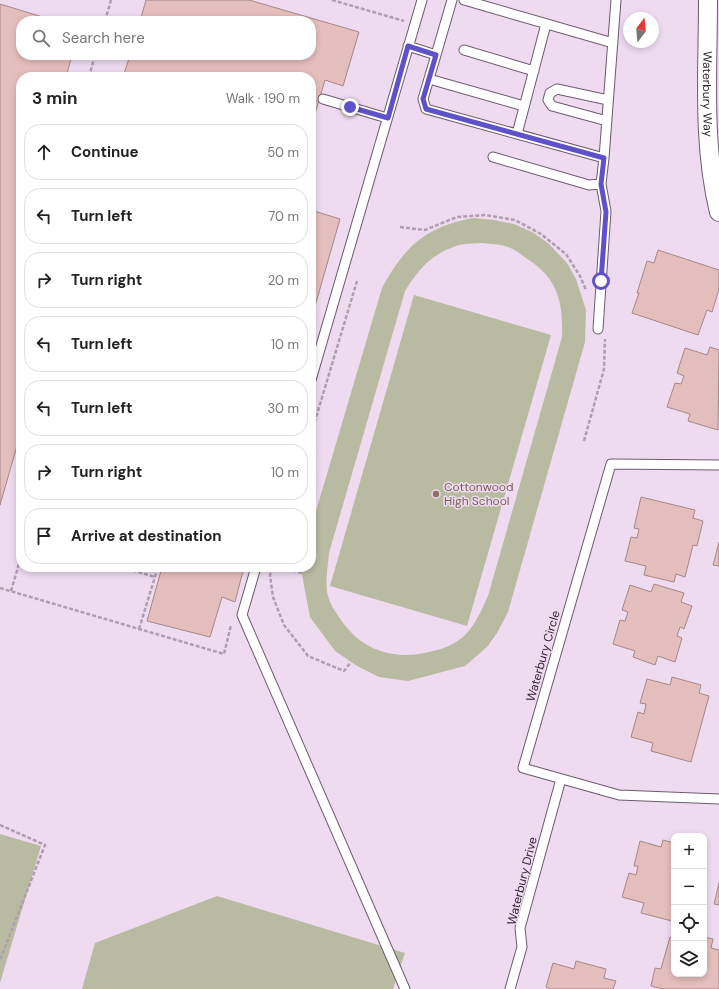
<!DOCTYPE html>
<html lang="en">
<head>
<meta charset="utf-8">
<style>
  :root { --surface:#fff; --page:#f6f6f6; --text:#222; --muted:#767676; --line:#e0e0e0 }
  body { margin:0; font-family:"DM Sans",sans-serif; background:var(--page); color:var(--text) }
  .controls { position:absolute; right:12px; bottom:12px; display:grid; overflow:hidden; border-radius:8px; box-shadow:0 2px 6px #0003 }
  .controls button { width:36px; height:36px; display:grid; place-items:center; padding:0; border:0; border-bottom:1px solid var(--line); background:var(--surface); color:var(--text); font:20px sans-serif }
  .compass { position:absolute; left:623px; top:12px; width:36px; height:36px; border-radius:50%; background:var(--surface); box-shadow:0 2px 6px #0003; rotate:16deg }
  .stop { position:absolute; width:12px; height:12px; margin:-9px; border:3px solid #5e51ca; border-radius:50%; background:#fff }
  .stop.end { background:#5e51ca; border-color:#fff; box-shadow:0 1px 4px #0008 }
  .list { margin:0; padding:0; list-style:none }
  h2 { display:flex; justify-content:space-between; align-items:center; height:52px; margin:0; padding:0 16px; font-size:17px }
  h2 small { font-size:13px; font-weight:400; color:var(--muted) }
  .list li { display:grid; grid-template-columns:26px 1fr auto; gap:12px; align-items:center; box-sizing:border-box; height:56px; margin:0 8px 8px; padding:0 8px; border:1px solid var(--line); border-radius:16px }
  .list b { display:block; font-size:15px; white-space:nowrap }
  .list em { font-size:13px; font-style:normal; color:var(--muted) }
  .icon { flex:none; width:22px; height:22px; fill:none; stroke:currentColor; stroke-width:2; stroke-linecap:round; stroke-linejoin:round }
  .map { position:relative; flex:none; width:719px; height:989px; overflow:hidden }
  .search { position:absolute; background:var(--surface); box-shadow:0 2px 6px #0003; left:16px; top:16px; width:300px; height:44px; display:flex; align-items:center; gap:10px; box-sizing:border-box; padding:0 14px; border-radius:16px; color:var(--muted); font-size:15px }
  .panel { position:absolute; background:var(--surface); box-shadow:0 2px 6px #0003; left:16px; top:72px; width:300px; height:500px; border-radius:16px }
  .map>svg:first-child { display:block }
  .green { fill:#b8bba1; fill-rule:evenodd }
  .building { fill:#e4bebc; stroke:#a58887 }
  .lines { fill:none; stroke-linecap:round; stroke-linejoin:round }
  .service-casing { stroke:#6c5b6d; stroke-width:11 }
  .minor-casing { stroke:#6c5b6d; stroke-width:20 }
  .path { stroke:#ae9eaf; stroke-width:2.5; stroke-dasharray:4 2; stroke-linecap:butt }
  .service { stroke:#fff; stroke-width:9 }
  .minor { stroke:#fff; stroke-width:18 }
  .route { stroke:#5e51ca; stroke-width:5 }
  .education-dot { fill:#8d6e63; stroke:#eedbf0; stroke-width:1.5 }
  .labels { text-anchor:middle; stroke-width:3; stroke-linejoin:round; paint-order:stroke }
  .street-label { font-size:12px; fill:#302830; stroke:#eedbf0 }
  .education-label { font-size:12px; fill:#785e54; stroke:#eedbf0; text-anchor:start }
</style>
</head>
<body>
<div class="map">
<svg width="719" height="989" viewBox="0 0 719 989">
  <rect width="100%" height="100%" fill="#eedbf0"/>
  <path class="green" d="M474 218 494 220 514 224 534 233 549 244 567 263 576 279 586 310 585 342 508 612 497 633 487 647 465 666 408 681 379 677 357 666 335 651 310 617 302 575 303 567H311V528L382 288C404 247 426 226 474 218ZM481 243C490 244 500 244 508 247 516 250 523 256 529 260 559 280 563 304 562 337L488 596C482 609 476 624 465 635 457 643 444 649 433 651 396 661 363 652 341 620 337 614 331 606 329 599 324 587 328 566 329 553L405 291C419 269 430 255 456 246 463 243 473 244 481 243Z
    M414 295 551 335 467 626 330 586Z
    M0 834 41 846 0 983Z
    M217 896 405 953 393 989H82L95 943Z"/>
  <path class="building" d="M146 0H249L359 32 343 86 325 80 311 127V77H123L130 55H311V21H140Z
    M0 4 56 21H21V55H72L66 77H21V432L0 505Z
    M311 210 340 219 311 320Z
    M658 250 719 270V289L712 312 707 310 698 335 632 313 639 293H637L647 261 654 263Z
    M710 347 719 350 718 430 688 421 690 414 667 407 675 383 681 384 684 376 677 373 685 348 707 355Z
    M641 497 695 510 693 518 703 521 697 546 693 545 685 577 676 574 674 582 644 575 646 566 625 561 631 537 637 538 639 529 634 528Z
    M719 542V566L713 565Z
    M162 567H244L235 602 222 597 210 637 147 621Z
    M654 584 684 593 681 602 692 606 684 629 680 627 677 636 682 638 675 662 658 656 655 665 633 657 635 651 613 644 620 620 625 621 628 612 622 610 630 585 651 592Z
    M672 677 701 685 699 693 709 696 691 762 651 751 653 743 631 737 638 712 644 714 646 704 640 703 647 679 670 685Z
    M663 840 674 843V914L672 921 641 913 644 903 622 897 629 873 636 875 638 866H634L640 841 661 847Z
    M719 883V905L714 904Z
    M670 937 674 938V974H704V937L713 939 711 948 719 950V989H663L651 986 655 968 661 969Z
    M576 961 606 969 604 978 616 981 613 989H551L546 987 553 963 574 969Z"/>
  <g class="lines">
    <defs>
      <path id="service" d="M464 0 613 43
        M408 46 436 55 423 99 426 109 604 158 601 184 589 185 493 157
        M464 50 534 71
        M436 55 452 0
        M429 79 524 106
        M323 99 387 118
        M607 121 552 106 548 100 550 93 557 89 608 100
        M517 134 546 24
        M604 158 616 0
        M598 329 606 211 601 184
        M311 380 422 0
        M719 465 611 464 523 768 619 795 719 799
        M256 567 242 615 405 989
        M510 989 522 947 520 928 561 779"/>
      <g id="minor">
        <path id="s1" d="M708 0C708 71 702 143 719 212"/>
      </g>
    </defs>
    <use href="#service" class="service-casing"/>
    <use href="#minor" class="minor-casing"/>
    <path class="path" d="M332 0 404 21
      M105 21 111 0
      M89 77 95 55
      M400 227 425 230 457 217 485 215 515 220 541 234 566 254 580 276 586 290
      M311 434 357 281
      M584 441 604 369 605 339
      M121 567 155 577
      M272 567 270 575 273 597 284 625 308 656 344 671 351 662
      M281 567 302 573
      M0 588 224 654 231 625
      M11 591 21 557
      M139 629 158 567
      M0 825 45 845 0 960"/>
    <use href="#service" class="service"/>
    <use href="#minor" class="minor"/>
  </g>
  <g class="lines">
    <path class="route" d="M350 107 388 118 408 46 436 55 423 99 426 109 604 158 601 184 606 212 601 281"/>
  </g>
  <circle class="education-dot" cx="436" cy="494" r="4"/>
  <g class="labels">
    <g class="street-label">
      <text dy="4" stroke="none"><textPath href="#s1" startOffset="94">Waterbury Way</textPath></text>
      <text transform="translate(543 656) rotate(-74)" y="4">Waterbury Circle</text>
      <text transform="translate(522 881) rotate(-76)" y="4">Waterbury Drive</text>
    </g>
    <g class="education-label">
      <text x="444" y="491">Cottonwood<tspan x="444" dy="14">High School</tspan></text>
    </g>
  </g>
</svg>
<div class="controls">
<button>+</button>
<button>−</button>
<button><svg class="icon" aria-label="locate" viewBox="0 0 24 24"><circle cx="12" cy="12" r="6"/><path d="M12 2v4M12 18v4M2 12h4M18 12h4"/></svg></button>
<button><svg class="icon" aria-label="layers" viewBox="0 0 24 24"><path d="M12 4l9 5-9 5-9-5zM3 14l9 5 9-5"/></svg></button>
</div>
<svg class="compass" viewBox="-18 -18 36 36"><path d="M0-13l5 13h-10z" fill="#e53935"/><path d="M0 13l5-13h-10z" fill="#767676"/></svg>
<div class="stop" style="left:601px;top:281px"></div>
<div class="stop end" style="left:350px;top:107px"></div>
<div class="search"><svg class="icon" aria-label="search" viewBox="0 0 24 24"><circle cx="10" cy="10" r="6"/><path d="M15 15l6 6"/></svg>Search here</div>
<section class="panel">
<h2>3 min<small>Walk · 190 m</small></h2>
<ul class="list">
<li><svg class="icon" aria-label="ahead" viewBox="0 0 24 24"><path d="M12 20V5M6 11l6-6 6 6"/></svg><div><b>Continue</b></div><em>50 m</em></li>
<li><svg class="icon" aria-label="left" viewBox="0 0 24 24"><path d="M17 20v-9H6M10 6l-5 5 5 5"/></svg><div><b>Turn left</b></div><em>70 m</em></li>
<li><svg class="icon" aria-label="right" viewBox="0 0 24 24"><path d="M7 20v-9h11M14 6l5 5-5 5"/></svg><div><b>Turn right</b></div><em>20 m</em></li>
<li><svg class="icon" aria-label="left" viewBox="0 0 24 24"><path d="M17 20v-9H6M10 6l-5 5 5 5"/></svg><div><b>Turn left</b></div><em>10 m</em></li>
<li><svg class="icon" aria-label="left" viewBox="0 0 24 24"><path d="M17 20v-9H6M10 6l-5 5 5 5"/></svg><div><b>Turn left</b></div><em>30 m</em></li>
<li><svg class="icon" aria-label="right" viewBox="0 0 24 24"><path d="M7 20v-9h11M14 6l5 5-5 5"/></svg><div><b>Turn right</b></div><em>10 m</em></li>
<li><svg class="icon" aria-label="arrive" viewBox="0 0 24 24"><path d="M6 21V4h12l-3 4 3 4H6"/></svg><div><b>Arrive at destination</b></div></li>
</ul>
</section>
</div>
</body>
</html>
